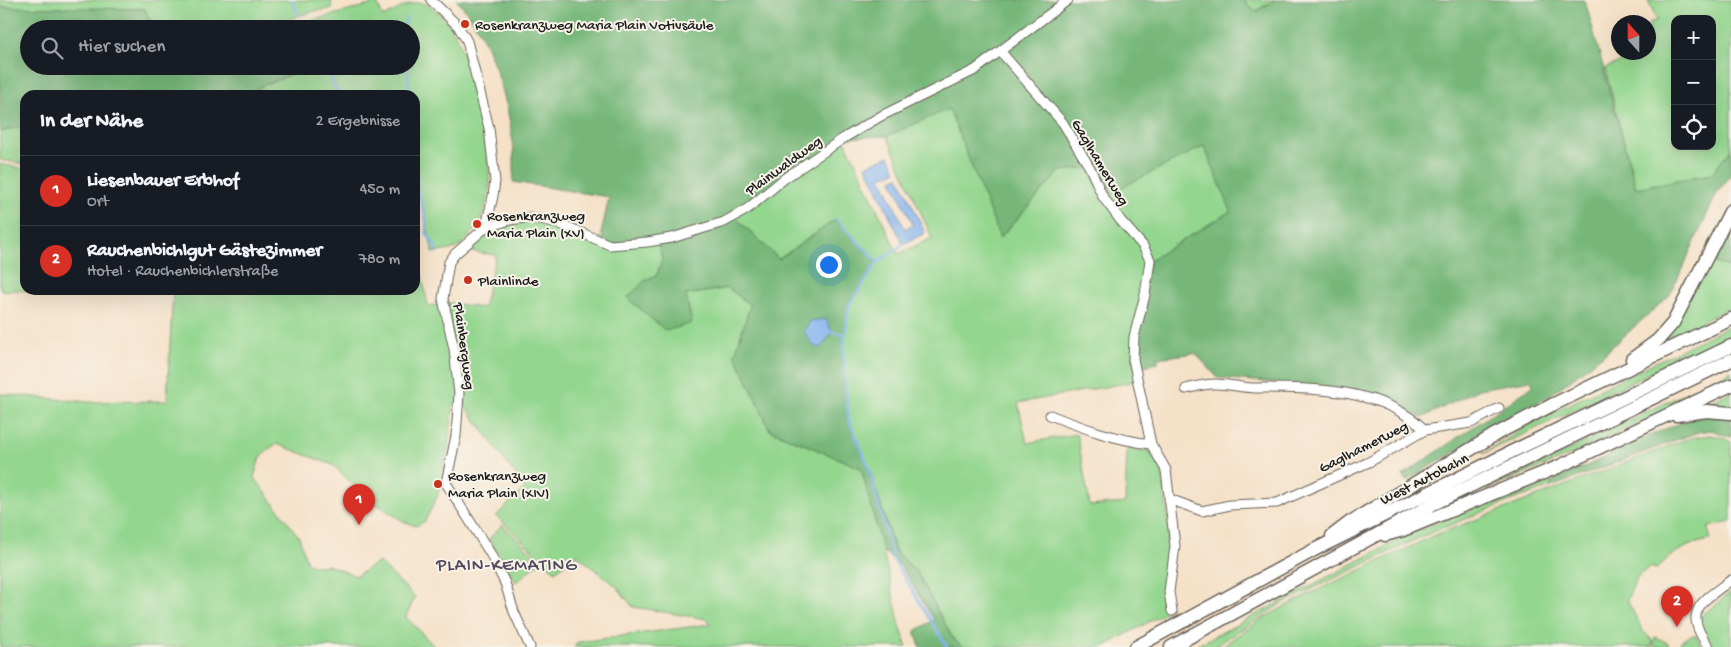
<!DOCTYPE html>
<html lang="de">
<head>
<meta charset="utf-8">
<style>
  :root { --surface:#171b24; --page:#242831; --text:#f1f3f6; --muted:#9ea1a6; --line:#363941; --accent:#d93025 }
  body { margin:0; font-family:"Gochi Hand",sans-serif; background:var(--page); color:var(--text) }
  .controls { position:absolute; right:15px; top:15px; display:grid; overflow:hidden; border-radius:10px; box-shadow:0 5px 20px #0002 }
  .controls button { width:45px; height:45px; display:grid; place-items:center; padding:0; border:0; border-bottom:1px solid var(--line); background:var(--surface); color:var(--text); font:25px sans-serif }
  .compass { position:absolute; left:1611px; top:15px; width:45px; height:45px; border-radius:50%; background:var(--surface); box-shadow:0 5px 20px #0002; rotate:339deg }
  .you { position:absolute; left:828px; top:264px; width:18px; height:18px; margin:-12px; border:4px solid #fff; border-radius:50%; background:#1a73e8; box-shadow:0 0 0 8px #1a73e833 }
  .badge { display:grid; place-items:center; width:32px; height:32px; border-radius:50%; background:var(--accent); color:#fff; font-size:16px; font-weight:700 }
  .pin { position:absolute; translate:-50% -41px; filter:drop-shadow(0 1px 2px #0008) }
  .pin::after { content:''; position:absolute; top:26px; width:18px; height:15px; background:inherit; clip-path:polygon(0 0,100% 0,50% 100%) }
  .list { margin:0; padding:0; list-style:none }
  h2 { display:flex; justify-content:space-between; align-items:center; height:65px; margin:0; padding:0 20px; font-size:21px }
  h2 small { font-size:16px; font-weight:400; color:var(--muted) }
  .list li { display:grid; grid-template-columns:32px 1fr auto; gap:15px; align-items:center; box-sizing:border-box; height:70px; padding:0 20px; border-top:1px solid var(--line) }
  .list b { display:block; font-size:19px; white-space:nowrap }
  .list p { margin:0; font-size:16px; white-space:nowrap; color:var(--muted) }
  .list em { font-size:16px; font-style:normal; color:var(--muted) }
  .icon { flex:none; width:28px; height:28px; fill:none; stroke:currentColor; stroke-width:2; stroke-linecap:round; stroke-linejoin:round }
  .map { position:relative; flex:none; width:1731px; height:647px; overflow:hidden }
  .search { position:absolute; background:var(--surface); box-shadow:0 5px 20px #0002; left:20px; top:20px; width:400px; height:55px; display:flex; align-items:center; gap:12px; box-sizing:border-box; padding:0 18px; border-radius:28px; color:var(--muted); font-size:19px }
  .panel { position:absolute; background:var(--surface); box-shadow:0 5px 20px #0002; left:20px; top:90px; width:400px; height:205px; border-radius:15px }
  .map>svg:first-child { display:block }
  .green { fill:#93d68e; stroke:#587955; fill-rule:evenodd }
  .forest { fill:#76b779; stroke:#496a4a }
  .water { fill:#83b4ef; stroke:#506886 }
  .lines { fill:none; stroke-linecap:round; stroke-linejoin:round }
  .stream { stroke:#83b4ef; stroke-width:2.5 }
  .minor-tunnel { stroke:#cabaa6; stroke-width:9; stroke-dasharray:9 4.5; stroke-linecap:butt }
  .minor-casing { stroke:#686158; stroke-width:11 }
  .highway-casing { stroke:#686158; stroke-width:15 }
  .minor { stroke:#fff; stroke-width:9 }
  .highway { stroke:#fff; stroke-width:12 }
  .poi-dot { fill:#c8321e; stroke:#f7f3e8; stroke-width:2 }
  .labels { text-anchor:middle; stroke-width:4; stroke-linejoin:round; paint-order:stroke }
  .poi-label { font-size:15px; fill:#1c1c1c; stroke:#f7f3e8; text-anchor:start }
  .street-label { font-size:15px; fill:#1c1c1c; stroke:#f7f3e8 }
  .quarter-label { font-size:18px; letter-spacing:1px; fill:#52495e; stroke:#f7f3e8 }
</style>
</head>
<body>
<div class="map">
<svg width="1731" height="647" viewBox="0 0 1731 647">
  <rect width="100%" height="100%" fill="#f7f3e8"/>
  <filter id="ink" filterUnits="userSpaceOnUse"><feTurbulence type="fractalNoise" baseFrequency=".02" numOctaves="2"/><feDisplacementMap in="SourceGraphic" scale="10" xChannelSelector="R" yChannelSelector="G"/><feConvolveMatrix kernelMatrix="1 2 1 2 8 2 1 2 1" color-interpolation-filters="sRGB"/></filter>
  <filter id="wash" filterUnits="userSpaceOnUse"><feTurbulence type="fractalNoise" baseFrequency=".0096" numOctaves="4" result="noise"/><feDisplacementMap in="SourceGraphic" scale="20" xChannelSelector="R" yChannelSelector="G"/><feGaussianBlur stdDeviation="1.12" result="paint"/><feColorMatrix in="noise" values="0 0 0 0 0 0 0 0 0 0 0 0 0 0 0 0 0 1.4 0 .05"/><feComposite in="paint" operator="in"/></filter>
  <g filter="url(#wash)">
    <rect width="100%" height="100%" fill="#f5e1c8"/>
    <path class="green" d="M0 0H331L332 9 314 11 258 29H154L145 9 0 7Z
      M1243 0H1275L1256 11Z
      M1648 0H1731V150L1711 174 1636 188 1605 68 1643 53 1648 52 1649 23 1657 20ZM1675 19H1712V146H1675Z
      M377 3 383 17C394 12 410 1 422 3 438 7 455 30 460 45 465 56 467 70 470 82 478 113 495 168 488 198 484 217 474 235 459 246 453 251 440 251 433 253L419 193 415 190V95H242L310 66H411V29H312L311 21Z
      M949 108 1000 237 1060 171 1090 168 1103 197 1204 145 1232 211 1150 260 1137 381 1018 403 1027 443 1077 434 1090 506 1125 503 1127 449 1151 451 1162 471 1169 525 1170 555 1162 593 1167 612 1103 647H963L953 639 916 571 895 551 868 465 848 418 843 350 849 305 878 262 779 260 735 217 844 138 898 254 932 238 887 136Z
      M25 125V164L0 160V132Z
      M0 164 25 169V290H44V291L0 290Z
      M1731 218V231L1715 263 1731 267V307L1680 333 1665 338Z
      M525 222 553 225 584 237 657 241 662 258 657 275 645 280 686 295 729 288 751 305 735 354 770 430 861 468 883 551 900 626 907 647H574L578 642 711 624 707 619 633 607 616 586 577 555 555 571 496 516 525 488 464 404H454L444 474 438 495 425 521 416 526 403 521 367 498 333 465 277 444C260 453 259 460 254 477L299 537 307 563 318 566 328 565 356 576 379 562 415 597 406 617 435 647H0V394L89 402 167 401 173 290H415V257H418L428 306 451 303 483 308 496 255 466 251 480 237 499 227Z
      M1731 325V334L1483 454 1537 420Z
      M1731 371V380L1571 455 1486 490Z
      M1731 392V409L1699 407Z
      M1710 435 1722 437 1731 442V522L1709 527 1710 540C1687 544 1672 552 1657 569L1649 567 1637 577 1627 600 1643 631 1653 641 1651 647H1221L1263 618 1301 598 1433 536 1690 438Z
      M1550 482 1551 487 1515 499 1423 536 1281 604 1214 647H1194L1400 539 1452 516Z
      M502 525 541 561 516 582 489 539Z
      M1731 592V647H1712L1700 624 1701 616Z
      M1692 635 1696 636 1703 647H1683L1680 642Z
      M1655 637 1668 643 1669 647H1653Z"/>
    <path class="forest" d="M456 0H1243L1256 11 1275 0H1585L1636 188 1711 174 1731 150V175L1717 193 1670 295 1604 354 1549 396 1406 481 1403 475 1533 386 1531 380 1479 389 1422 418 1359 390 1218 378 1195 353 1158 358V363L1135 368 1133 359 1150 260 1231 211 1204 146 1103 197 1090 168 1060 171 1000 238 949 109 887 136 843 138 735 217 779 259 836 219 878 262 849 305 843 350 848 418 868 465 895 551 916 571 953 639 963 647H920L915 631 934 620 900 565 883 551 861 468 770 430 735 354 750 305 728 288 686 295 692 323 666 331 627 298 645 280 657 275 662 258 657 241 610 245 601 234 609 197 513 182C520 134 493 33 456 0Z
      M0 7 145 9 154 29H29V66H310L242 95H25V125L0 132Z
      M1731 231V267L1715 263Z
      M1702 416 1731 418V437L1711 430 1698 432 1551 487 1550 482C1601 462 1649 431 1702 416Z"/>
    <path class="water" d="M889 156 896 171 881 177 905 229 913 225 892 180 899 177 925 233 903 244 866 166Z
      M826 319 832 332 821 348 813 346 804 332 810 321Z"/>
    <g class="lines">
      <path class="stream" d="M292 0 298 15
        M304 26 305 29
        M403 29 406 18
        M326 66 338 95
        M407 66 410 95
        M415 167 418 192 426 220V232L434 244 436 251
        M836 219 878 262
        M903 244 878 262 849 305 843 350 848 418 868 465 893 559 947 647
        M832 332 845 334"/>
    </g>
  </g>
  <g filter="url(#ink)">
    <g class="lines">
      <path class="minor-tunnel" d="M1172 611 1190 647"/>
      <defs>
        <path id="minor" d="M431 0 458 26 467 41 489 128 495 181 493 196 486 227 455 254 449 262 443 299 454 349 459 394 456 436 446 483 490 553 505 583 514 612 530 647
          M1001 52 1063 123 1090 168 1103 197 1121 221 1143 246 1150 260 1145 295 1134 337 1133 359 1151 444 1166 470 1175 546 1169 592 1172 611
          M486 227 492 226 509 220 532 217 558 223 610 245 647 242 672 238 724 222 746 210 785 178 844 138 881 116 975 70 1068 0
          M1186 389C1195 387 1204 384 1213 384 1226 383 1241 388 1255 388 1312 388 1381 387 1425 430
          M1050 415C1083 428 1116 440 1151 444
          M1169 499 1202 511 1230 505 1277 503 1369 462 1425 430 1471 423 1499 408
          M1709 647C1681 610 1702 602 1731 580"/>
        <path id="highway" d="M1632 359 1658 340 1673 323 1731 210
          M1676 415 1707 411 1731 413
          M1385 535 1403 530 1558 467 1731 385
          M1332 536 1349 523 1496 434 1552 405 1731 319
          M1136 647 1314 550 1511 452 1731 346
          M1171 647 1435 503 1731 360"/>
      </defs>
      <use href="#minor" class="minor-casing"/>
      <use href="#highway" class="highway-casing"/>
      <use href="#minor" class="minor"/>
      <use href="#highway" class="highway"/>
    </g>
  </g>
  <g class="poi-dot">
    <circle cx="465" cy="24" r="5"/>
    <circle cx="477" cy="224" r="5"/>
    <circle cx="468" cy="280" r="5"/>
    <circle cx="438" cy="484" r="5"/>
  </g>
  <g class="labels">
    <g class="poi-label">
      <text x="475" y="29">Rosenkranzweg Maria Plain Votivsäule</text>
      <text x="487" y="220">Rosenkranzweg<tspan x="487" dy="17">Maria Plain (XV)</tspan></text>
      <text x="478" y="285">Plainlinde</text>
      <text x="448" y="480">Rosenkranzweg<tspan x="448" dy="17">Maria Plain (XIV)</tspan></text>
    </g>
    <g class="street-label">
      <text transform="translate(1101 162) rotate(59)" y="5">Gaglhamerweg</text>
      <text transform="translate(783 165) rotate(-36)" y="5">Plainwaldweg</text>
      <text transform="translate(465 346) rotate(82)" y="5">Plainbergweg</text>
      <text transform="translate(1363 446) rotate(-27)" y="5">Gaglhamerweg</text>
      <text transform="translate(1424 478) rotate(-27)" y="5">West Autobahn</text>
    </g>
    <g class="quarter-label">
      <text x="507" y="570">PLAIN-KEMATING</text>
    </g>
  </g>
</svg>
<div class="controls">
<button>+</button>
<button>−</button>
<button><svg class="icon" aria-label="locate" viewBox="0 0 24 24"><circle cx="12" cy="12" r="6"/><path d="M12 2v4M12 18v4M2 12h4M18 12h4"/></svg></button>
</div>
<svg class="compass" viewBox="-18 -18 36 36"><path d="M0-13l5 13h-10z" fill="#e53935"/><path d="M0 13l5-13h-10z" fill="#9ea1a6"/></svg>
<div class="you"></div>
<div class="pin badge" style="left:359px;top:525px">1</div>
<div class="pin badge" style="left:1677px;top:627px">2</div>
<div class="search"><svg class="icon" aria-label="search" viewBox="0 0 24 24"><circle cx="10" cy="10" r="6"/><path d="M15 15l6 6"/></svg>Hier suchen</div>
<section class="panel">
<h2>In der Nähe<small>2 Ergebnisse</small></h2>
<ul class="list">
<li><span class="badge">1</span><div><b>Liesenbauer Erbhof</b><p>Ort</p></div><em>450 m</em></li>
<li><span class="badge">2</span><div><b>Rauchenbichlgut Gästezimmer</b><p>Hotel · Rauchenbichlerstraße</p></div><em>780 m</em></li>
</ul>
</section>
</div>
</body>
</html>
